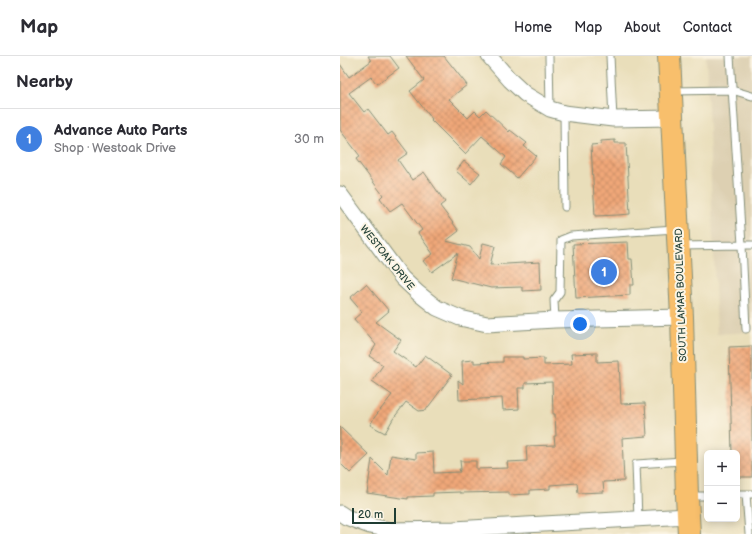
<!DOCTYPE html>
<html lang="en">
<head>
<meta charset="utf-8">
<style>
  :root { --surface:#fff; --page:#f7f7f7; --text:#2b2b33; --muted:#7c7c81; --line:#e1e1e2; --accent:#b45309 }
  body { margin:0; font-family:"Balsamiq Sans",sans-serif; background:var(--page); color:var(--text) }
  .controls { position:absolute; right:12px; bottom:12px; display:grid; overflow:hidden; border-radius:6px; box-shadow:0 2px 10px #0003 }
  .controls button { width:36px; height:36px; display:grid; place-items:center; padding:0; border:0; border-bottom:1px solid var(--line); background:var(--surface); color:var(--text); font:20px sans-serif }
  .scale { position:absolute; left:12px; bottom:10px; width:44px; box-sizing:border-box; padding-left:4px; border:2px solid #1f3d34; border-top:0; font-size:11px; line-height:14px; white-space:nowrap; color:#1f3d34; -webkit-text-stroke:3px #fcf5e5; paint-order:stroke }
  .you { position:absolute; left:240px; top:268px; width:14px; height:14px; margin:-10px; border:3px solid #fff; border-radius:50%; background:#1a73e8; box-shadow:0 0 0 6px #1a73e833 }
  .badge { display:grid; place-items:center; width:26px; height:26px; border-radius:50%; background:var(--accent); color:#fff; font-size:13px; font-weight:700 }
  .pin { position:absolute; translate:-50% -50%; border:2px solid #fff; box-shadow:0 1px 4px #0006 }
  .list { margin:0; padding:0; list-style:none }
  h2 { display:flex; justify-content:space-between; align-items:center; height:52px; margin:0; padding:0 16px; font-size:17px }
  h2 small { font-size:13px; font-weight:400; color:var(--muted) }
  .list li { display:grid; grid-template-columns:26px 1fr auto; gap:12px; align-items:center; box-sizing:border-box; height:60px; padding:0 16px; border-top:1px solid var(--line) }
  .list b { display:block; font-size:15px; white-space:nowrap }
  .list p { margin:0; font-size:13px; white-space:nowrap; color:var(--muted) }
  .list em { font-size:13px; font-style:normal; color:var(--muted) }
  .map { position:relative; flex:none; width:412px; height:478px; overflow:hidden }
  header { display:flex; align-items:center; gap:24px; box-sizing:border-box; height:56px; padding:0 20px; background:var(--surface); border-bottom:1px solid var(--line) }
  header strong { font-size:19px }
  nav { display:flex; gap:22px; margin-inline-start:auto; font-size:14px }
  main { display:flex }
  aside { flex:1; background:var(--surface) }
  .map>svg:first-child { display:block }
  .built { fill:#ddd0b2 }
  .building { fill:url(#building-cross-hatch) }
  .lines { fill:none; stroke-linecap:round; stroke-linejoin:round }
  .lane-casing { stroke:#848e77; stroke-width:9 }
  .street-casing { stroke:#848e77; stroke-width:17 }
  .primary-casing { stroke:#848e77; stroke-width:24 }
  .lane { stroke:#fff; stroke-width:7 }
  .street { stroke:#fff; stroke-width:15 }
  .primary { stroke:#f8bf6c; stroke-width:22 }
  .labels { text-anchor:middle; stroke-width:4; stroke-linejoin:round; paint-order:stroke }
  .street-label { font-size:10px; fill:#1f3d34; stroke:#fcf5e5 }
</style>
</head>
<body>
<header>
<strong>Map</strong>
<nav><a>Home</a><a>Map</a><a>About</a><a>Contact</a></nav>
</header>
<main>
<aside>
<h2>Nearby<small></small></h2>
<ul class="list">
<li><span class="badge" style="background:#3f7fe0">1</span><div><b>Advance Auto Parts</b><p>Shop · Westoak Drive</p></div><em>30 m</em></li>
</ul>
</aside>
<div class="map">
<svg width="412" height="478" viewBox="0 0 412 478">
  <defs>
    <pattern id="building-cross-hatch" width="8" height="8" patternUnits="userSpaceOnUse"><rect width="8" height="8" fill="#f0a778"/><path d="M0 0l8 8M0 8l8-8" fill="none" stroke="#c28963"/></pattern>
  </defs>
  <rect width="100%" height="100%" fill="#fcf5e5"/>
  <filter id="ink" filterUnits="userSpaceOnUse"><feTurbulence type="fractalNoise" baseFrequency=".025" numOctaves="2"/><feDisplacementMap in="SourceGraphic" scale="8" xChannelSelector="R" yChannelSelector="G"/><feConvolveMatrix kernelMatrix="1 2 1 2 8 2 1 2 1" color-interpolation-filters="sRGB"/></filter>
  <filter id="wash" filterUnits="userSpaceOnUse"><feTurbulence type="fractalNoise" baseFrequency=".012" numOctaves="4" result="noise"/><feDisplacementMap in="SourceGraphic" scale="16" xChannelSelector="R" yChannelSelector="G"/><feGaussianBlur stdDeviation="0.9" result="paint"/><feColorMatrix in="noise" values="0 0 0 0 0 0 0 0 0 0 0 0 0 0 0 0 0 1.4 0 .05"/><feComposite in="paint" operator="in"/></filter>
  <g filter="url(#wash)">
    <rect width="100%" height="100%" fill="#e9deba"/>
    <path class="built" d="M366 0H412V276L377 278Z"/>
    <g id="blocks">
      <path class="building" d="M28 0H50L59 12 37 28 31 21 9 37 24 56 28 53 48 79 52 76 68 97 58 104 72 124 84 116 105 146 100 150 119 175 106 185 130 191 139 203 143 187 155 190 150 209 200 206 201 234 182 235V231L151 232 111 222 118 197 92 216 83 205 93 198 78 177 82 174 62 147 50 155 40 142 43 139 16 103 20 100 0 74V8L9 21 31 5Z
        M66 0H104L127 29 109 43 128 62 135 55 140 60 146 54 169 76 170 74 187 87 184 90 196 100 177 122 161 108 166 101 142 80 125 98 91 64 92 63 70 35 84 24Z
        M275 84V87H286L290 158 278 159 255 160 251 89 261 88V85Z
        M124 105 140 117 131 128 116 115Z
        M288 186 289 203H292L294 229H290V239L236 242 233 188Z
        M26 228 49 255 36 266 61 284 53 295 76 311 85 299 112 319 86 354 79 355 66 346 53 363 45 377 30 369 34 362 52 339 32 325 43 309 29 300 36 289 14 263 22 256 10 242Z
        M412 290V421H397V397H392L389 291Z
        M257 297V306L279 305 281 348 305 347 307 380 282 382 284 425 263 426 264 436 238 437 237 427 210 429V433L190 434V438L169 439V436L120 437V436L93 437V440L68 441V443L27 437 32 403 48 419 51 399 76 403V397L93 396 94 417 120 416 119 413H121L120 405H136V413L168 412 167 406 187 405 186 390 215 389 214 380H216L215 358H213L212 326 185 327V332H178L179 353 163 354 162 342 119 344 118 324 123 328 122 305 134 304V307L163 306V301H183V303L204 302V309L232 308 231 298Z
        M0 371 29 399 10 417 0 407Z"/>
    </g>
  </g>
  <g filter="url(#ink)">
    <use href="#blocks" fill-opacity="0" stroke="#848e77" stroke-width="1"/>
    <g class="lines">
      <defs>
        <path id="lane" d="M209 0 210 53
          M270 0 273 63
          M390 0 402 189 406 273
          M333 35 392 34 412 40
          M224 57 225 151
          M341 190 402 189H412
          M215 264 214 244 220 236 221 184 231 180 335 173
          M397 438H412
          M406 438 409 478
          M349 440H367
          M298 463 296 408 343 405"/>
        <path id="street" d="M149 0 170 24 185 38 210 53 224 57 273 63 332 62
          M0 138 62 222 78 237 97 252 120 262 147 268 215 264 342 261
          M0 457 6 461 30 470 51 474 114 473 348 460"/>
        <path id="primary" d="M329 0 342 261 347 440 349 478"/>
      </defs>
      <use href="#lane" class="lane-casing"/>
      <use href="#street" class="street-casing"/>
      <use href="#primary" class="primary-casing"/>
      <use href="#lane" class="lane"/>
      <use href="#street" class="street"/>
      <use href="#primary" class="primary"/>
    </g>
  </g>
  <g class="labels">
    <g class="street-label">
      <text transform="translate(48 201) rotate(51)" y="4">WESTOAK DRIVE</text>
      <text transform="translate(340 239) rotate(-92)" y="4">SOUTH LAMAR BOULEVARD</text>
    </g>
  </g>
</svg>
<div class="controls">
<button>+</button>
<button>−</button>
</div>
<div class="scale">20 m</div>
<div class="you"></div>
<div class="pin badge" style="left:264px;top:216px;background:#3f7fe0">1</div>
</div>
</main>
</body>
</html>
